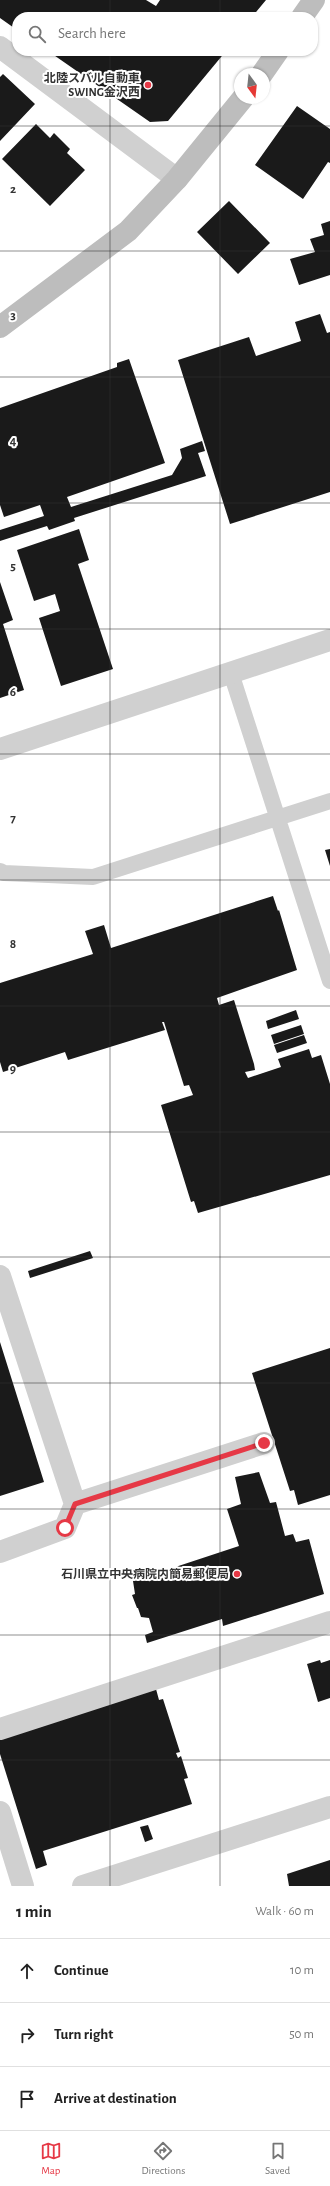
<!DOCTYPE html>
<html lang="en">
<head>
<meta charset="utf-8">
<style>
  :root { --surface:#fff; --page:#f6f6f6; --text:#222; --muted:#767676; --line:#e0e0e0; --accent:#e63946 }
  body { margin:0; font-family:"Alegreya Sans","Noto Sans JP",sans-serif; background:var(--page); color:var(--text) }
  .compass { position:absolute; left:234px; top:68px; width:36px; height:36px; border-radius:50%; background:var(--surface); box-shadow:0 1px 3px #0004; rotate:165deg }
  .stop { position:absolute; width:12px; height:12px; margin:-9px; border:3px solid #e63946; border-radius:50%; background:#fff }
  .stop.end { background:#e63946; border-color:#fff; box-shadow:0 1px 4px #0008 }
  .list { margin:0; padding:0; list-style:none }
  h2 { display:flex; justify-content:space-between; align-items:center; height:52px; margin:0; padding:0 16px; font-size:17px }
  h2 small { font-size:13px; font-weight:400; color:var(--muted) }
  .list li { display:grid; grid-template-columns:26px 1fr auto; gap:12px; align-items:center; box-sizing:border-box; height:64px; padding:0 16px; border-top:1px solid var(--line) }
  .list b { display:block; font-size:15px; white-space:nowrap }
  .list em { font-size:13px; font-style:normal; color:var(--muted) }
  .icon { flex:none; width:22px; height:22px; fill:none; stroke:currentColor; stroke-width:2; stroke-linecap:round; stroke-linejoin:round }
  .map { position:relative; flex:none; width:330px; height:1886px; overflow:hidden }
  .search { position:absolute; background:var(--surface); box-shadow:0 1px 3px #0004; left:12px; right:12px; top:12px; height:44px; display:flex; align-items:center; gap:10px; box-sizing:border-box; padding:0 14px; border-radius:16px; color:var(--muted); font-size:15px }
  .sheet { height:244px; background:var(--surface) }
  nav { display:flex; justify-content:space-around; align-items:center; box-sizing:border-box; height:56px; border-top:1px solid var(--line); background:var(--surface); font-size:11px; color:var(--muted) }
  nav a { display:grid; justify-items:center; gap:2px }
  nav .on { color:var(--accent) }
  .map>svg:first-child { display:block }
  .building { fill:#1a1a1a }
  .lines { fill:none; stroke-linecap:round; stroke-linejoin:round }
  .lane { stroke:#d0d0d0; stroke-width:16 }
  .street { stroke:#d0d0d0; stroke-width:22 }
  .secondary { stroke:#bdbdbd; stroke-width:22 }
  .route { stroke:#e63946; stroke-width:5 }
  .grid { fill:none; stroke:#333; stroke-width:1; stroke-opacity:0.55 }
  .poi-dot { fill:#e63946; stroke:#fff; stroke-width:1.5 }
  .labels { text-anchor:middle; stroke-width:4; stroke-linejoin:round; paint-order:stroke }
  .poi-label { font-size:12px; font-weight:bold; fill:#333; stroke:#fff; text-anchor:end }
  .grid-label { font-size:13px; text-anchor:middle; font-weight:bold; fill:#333; stroke:#fff; stroke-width:4; stroke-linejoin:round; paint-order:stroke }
</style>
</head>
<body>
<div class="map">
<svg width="330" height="1886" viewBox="0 0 330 1886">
  <rect width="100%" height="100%" fill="#fff"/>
  <path class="building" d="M0 0H146L156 6 160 0H266L252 17H17V30L0 18Z
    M48 51H226L168 121 150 122Z
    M3 74 35 104 0 141V77Z
    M297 106 330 129V163L328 162 303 199 255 165Z
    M36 124 50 138 54 133 70 149 67 153 85 170 50 206 2 159Z
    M229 201 270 243 238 274 197 232Z
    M330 221V275L299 285 290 259 315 252 310 239 324 235 321 224Z
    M320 314 327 333 330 332V492L230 524 178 360 249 337 256 356 301 341 295 322Z
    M129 359 165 463 67 497 71 507 172 475 182 458 180 449 202 441 205 451 198 453 206 476 74 518 75 521 49 530 47 526 0 541V530L44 516 40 505 4 517 0 505V408L117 367V363Z
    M79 529 89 560 78 564 113 669 61 686 39 618 60 611 55 594 34 601 17 550Z
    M0 582 13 620 3 624 24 690 0 698Z
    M330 849V866L325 850Z
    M273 896 278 911 279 910 297 970 217 998 219 1005 234 1000 254 1064 255 1070 245 1072 248 1078 281 1067 278 1059 309 1049 312 1058 321 1055 330 1084V1175L198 1213 194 1201 191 1202 161 1105 193 1095 189 1085 184 1086 164 1022H162L165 1030 68 1060 65 1052 3 1072 0 1062V983L93 954 85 931 104 925 111 948Z
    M296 1010 299 1019 268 1029 266 1021Z
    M301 1025 304 1034 274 1044 271 1035Z
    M304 1035 307 1043 277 1053 274 1045Z
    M90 1251 93 1258 30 1278 28 1271Z
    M0 1342 44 1482 0 1496Z
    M330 1348V1495L298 1505 294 1490 290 1491 252 1373Z
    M259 1472 270 1503 276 1502 285 1536 293 1534 296 1542 309 1539 324 1594 223 1626 222 1619 147 1643 145 1635 153 1632 149 1618 141 1617 138 1608H137L132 1595 135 1594 133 1581 239 1546 227 1509 241 1504 235 1477Z
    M320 1660 321 1663 330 1660V1698L318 1702 307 1664Z
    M156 1689 159 1700 163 1699 180 1752 176 1753 178 1758 181 1756 188 1778 184 1779 192 1804 43 1851 47 1865 36 1869 0 1754V1739Z
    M148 1825 153 1839 145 1842 140 1827Z
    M330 1860V1886H289L287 1874Z"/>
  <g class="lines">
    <path class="lane" d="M231 673 330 981
      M0 871 4 873 93 877 330 801"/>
    <path class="street" d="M0 47 177 179
      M0 749 330 640
      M0 1276 75 1504 65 1528 0 1552
      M75 1504 264 1443
      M0 1729 330 1622
      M0 1812 23 1886
      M83 1886 330 1807"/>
    <path class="secondary" d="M302 17 314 0
      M262 74 278 51
      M0 327 128 231 177 179 243 98"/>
  </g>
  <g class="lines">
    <path class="route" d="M65 1528 75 1504 264 1443"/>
  </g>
  <path class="grid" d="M110 0V17M220 0V17M110 51V1886M220 51V1886M0 126H330M0 251H330M0 377H330M0 503H330M0 629H330M0 754H330M0 880H330M0 1006H330M0 1132H330M0 1257H330M0 1383H330M0 1509H330M0 1635H330M0 1760H330"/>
  <g class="poi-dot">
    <circle cx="148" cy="85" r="4"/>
    <circle cx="237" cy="1574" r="4"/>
  </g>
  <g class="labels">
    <g class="poi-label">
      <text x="140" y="82">北陸スバル自動車<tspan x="140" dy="14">SWING金沢西</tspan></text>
      <text x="229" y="1578">石川県立中央病院内簡易郵便局</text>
    </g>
  </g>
  <g class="grid-label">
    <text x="13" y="193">2</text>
    <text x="13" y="319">3</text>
    <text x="13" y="445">4</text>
    <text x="13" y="570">5</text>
    <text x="13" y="696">6</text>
    <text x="13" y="822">7</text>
    <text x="13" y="948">8</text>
    <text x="13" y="1073">9</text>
  </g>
</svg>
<svg class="compass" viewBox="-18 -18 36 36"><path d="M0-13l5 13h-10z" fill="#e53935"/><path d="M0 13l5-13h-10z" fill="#767676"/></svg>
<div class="stop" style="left:65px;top:1528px"></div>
<div class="stop end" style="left:264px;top:1443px"></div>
<div class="search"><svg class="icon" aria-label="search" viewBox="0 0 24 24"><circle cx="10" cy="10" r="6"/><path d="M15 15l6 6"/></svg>Search here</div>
</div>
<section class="sheet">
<h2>1 min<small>Walk · 60 m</small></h2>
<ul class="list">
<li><svg class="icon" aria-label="ahead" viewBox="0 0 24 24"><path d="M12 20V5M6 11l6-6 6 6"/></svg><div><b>Continue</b></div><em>10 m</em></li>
<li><svg class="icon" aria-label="right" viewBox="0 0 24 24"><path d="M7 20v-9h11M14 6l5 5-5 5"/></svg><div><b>Turn right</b></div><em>50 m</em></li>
<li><svg class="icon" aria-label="arrive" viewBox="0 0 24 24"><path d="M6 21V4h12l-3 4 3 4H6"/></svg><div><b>Arrive at destination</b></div></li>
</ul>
</section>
<nav>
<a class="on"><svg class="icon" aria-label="map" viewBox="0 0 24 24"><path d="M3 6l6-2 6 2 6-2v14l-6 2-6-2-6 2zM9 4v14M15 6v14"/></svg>Map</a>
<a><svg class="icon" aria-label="directions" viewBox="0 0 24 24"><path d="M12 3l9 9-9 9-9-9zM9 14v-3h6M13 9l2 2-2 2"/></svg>Directions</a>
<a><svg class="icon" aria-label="saved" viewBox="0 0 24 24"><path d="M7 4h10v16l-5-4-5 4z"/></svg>Saved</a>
</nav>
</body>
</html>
